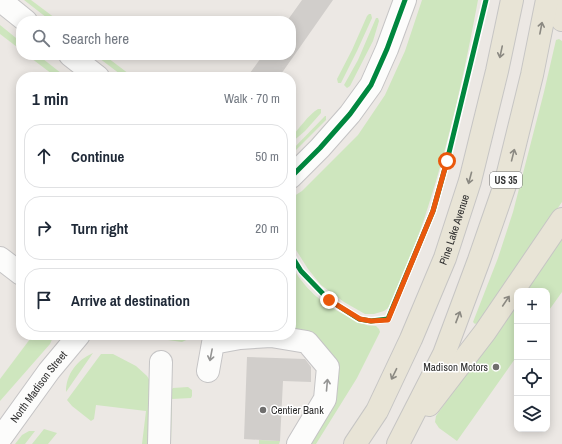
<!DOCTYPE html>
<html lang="en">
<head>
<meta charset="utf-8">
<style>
  :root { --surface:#fff; --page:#f6f6f7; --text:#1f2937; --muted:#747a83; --line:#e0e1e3 }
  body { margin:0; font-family:"Archivo Narrow",sans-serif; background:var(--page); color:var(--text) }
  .controls { position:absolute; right:12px; bottom:12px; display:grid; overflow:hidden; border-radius:8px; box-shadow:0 2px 10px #0003 }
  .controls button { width:36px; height:36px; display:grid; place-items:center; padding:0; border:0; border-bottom:1px solid var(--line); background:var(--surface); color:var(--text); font:20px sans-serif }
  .stop { position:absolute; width:12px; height:12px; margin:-9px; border:3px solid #ea580c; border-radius:50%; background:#fff }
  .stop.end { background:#ea580c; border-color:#fff; box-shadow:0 1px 4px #0008 }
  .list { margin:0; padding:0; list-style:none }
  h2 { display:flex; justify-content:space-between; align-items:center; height:52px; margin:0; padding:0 16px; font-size:17px }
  h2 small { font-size:13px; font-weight:400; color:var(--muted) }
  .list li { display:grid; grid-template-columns:26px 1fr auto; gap:12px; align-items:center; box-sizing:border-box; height:64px; margin:0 8px 8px; padding:0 8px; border:1px solid var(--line); border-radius:16px }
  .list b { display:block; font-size:15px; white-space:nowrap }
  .list em { font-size:13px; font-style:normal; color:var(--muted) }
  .icon { flex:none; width:22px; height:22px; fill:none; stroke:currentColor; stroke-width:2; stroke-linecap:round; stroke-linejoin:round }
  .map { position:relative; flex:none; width:562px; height:444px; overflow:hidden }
  .search { position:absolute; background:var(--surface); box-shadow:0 2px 10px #0003; left:16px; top:16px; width:280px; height:44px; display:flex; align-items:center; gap:10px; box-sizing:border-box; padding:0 14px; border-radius:16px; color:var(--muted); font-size:15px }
  .panel { position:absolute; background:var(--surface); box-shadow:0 2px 10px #0003; left:16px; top:72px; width:280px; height:268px; border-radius:16px }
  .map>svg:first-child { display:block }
  .green { fill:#cee6be }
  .building { fill:#d1cecb }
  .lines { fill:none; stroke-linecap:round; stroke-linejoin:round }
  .minor-casing { stroke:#c5c4c5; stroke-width:24 }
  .major-casing { stroke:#c6c5c4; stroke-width:24 }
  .minor { stroke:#fcfcfb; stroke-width:22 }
  .major { stroke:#e8e4d6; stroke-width:22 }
  .cycleway-casing { stroke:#fff; stroke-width:8 }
  .cycleway { stroke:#00873e; stroke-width:5 }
  .oneway { stroke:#8b8982 }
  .oneway2 { stroke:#959594 }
  .route { stroke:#ea580c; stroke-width:5 }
  .poi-dot { fill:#706f6e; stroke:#fff; stroke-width:1.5 }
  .labels { text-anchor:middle; stroke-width:3; stroke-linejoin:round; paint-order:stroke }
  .shield { fill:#fff; stroke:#6d6d6d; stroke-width:1 }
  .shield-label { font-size:10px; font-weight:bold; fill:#2e2e2e }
  .street-label { font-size:11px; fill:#2e2e2e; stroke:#fff }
  .poi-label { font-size:11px; fill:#2e2e2e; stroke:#fff; text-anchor:end }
</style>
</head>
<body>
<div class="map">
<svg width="562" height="444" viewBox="0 0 562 444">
  <rect width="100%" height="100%" fill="#ece8e4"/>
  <path class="green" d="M24 0H31L59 21H51Z
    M422 0H478C465 70 450 139 428 207 418 239 405 270 393 301L388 308 384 311 374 314H365L344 302 321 285 308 269 291 242V198L302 191 358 135 385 95 405 51Z
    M369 14H371L372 18 357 51 341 83H338L337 79 352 50 367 16Z
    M376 18H378L379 21 373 41 350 86 347 88 344 85 358 60Z
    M0 25 21 42V50L0 34Z
    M559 39 562 41V202L479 322 475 324 473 322 498 258 513 212 544 92 556 40Z
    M27 55H38L66 77H56Z
    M95 55H104L133 77H124Z
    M318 109H321V113L305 131 291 143V137C300 128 308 115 318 109Z
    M325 116H326V120L291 155V151Z
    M562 237V292L547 313V291H524Z
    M291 265C305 289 320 302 345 315 355 321 364 326 376 326L379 329 380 332 357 378 316 444H310L332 409 336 388 291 330Z
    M517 301V356L457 441 439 428 435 422 436 416Z
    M33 335H54L50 344 0 401V379Z
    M156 335H197L182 342 161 339Z
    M93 353 66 392C66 374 77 360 93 353Z
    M101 354H113L136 366 147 376 153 386 152 444H142L146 411 96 405 94 419 91 421 72 406 67 400Z
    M188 387 192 390V396L191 398 172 399 171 444H168L170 391 173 388Z
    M44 429 57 433 48 444H32Z
    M29 431H35L25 444H15L22 435Z
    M259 440 280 441 279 444H259Z"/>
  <path class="building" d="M302 0H333L279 77H247L263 55H291V21H287Z
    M247 357 305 359 311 367V382L283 381 280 441 244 439Z"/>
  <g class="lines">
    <defs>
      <g id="minor">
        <path d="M0 0 26 21"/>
        <path d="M70 55 98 77"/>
        <path d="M291 177 320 148 350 114 371 85 387 49 405 0"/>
        <path d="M0 258 21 274"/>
        <path d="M208 371 213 343 240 338 271 336 307 342 328 367 325 399 298 444"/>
        <path id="s1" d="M0 439 49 371 79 335"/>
        <path d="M159 444 161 362"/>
      </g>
      <g id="major">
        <path d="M552 0 562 20"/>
        <path d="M429 405 485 332 562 219"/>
        <path id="s2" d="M355 444 377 411 411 339 445 258 470 181 497 71 512 0"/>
        <path d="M398 444 444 354 479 260 505 185 532 75 547 0"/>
      </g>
    </defs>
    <use href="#minor" class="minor-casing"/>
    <use href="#major" class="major-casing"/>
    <use href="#minor" class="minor"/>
    <use href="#major" class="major"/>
    <defs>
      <path id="cycleway" d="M291 177 320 148 350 114 371 85 387 49 405 0
        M291 255 301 271 329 300 359 319 371 321 388 319 433 211 447 161 486 0"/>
    </defs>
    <use href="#cycleway" class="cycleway-casing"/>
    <use href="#cycleway" class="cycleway"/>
  </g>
  <defs><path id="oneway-shaft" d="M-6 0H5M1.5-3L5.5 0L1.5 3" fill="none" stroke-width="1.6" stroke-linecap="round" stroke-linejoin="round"/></defs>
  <g class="oneway">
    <use href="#oneway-shaft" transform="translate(541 28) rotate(-79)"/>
    <use href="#oneway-shaft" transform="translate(501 52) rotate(102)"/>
    <use href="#oneway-shaft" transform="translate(513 155) rotate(-76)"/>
    <use href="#oneway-shaft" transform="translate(470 178) rotate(105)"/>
    <use href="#oneway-shaft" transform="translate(506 301) rotate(-56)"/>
    <use href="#oneway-shaft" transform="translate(458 317) rotate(-69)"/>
    <use href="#oneway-shaft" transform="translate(394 374) rotate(116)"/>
  </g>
  <g class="oneway2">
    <use href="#oneway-shaft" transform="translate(211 355) rotate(101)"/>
    <use href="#oneway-shaft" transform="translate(327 385) rotate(-85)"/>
  </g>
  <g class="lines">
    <path class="route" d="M329 300 360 319 371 321 388 320 433 211 447 161"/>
  </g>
  <g class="poi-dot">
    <circle cx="496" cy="367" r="4"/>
    <circle cx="263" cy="410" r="4"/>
  </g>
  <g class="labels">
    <rect class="shield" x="490" y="172" width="32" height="16" rx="3"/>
    <g class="shield-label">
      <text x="506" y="184">US 35</text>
    </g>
    <g class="street-label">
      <text dy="4" stroke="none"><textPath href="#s2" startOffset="237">Pine Lake Avenue</textPath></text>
      <text dy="4" stroke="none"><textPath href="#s1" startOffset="65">North Madison Street</textPath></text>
    </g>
    <g class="poi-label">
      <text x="488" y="371">Madison Motors</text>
      <text x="271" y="414" text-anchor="start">Centier Bank</text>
    </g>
  </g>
</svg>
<div class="controls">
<button>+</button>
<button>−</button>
<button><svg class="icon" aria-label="locate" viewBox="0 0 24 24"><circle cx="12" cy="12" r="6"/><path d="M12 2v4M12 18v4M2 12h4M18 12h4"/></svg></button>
<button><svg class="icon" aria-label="layers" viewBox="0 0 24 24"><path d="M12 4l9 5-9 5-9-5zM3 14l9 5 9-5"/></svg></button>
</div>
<div class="stop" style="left:447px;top:161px"></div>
<div class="stop end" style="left:329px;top:300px"></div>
<div class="search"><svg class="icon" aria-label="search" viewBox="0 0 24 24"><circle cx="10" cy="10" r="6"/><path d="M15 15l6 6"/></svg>Search here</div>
<section class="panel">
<h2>1 min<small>Walk · 70 m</small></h2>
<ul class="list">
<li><svg class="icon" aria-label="ahead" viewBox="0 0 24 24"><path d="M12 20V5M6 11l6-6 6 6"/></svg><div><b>Continue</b></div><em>50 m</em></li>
<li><svg class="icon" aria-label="right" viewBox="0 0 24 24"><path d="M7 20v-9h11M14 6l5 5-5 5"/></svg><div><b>Turn right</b></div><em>20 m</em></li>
<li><svg class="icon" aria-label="arrive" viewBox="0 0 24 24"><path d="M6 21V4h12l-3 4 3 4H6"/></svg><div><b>Arrive at destination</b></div></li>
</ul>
</section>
</div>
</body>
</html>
